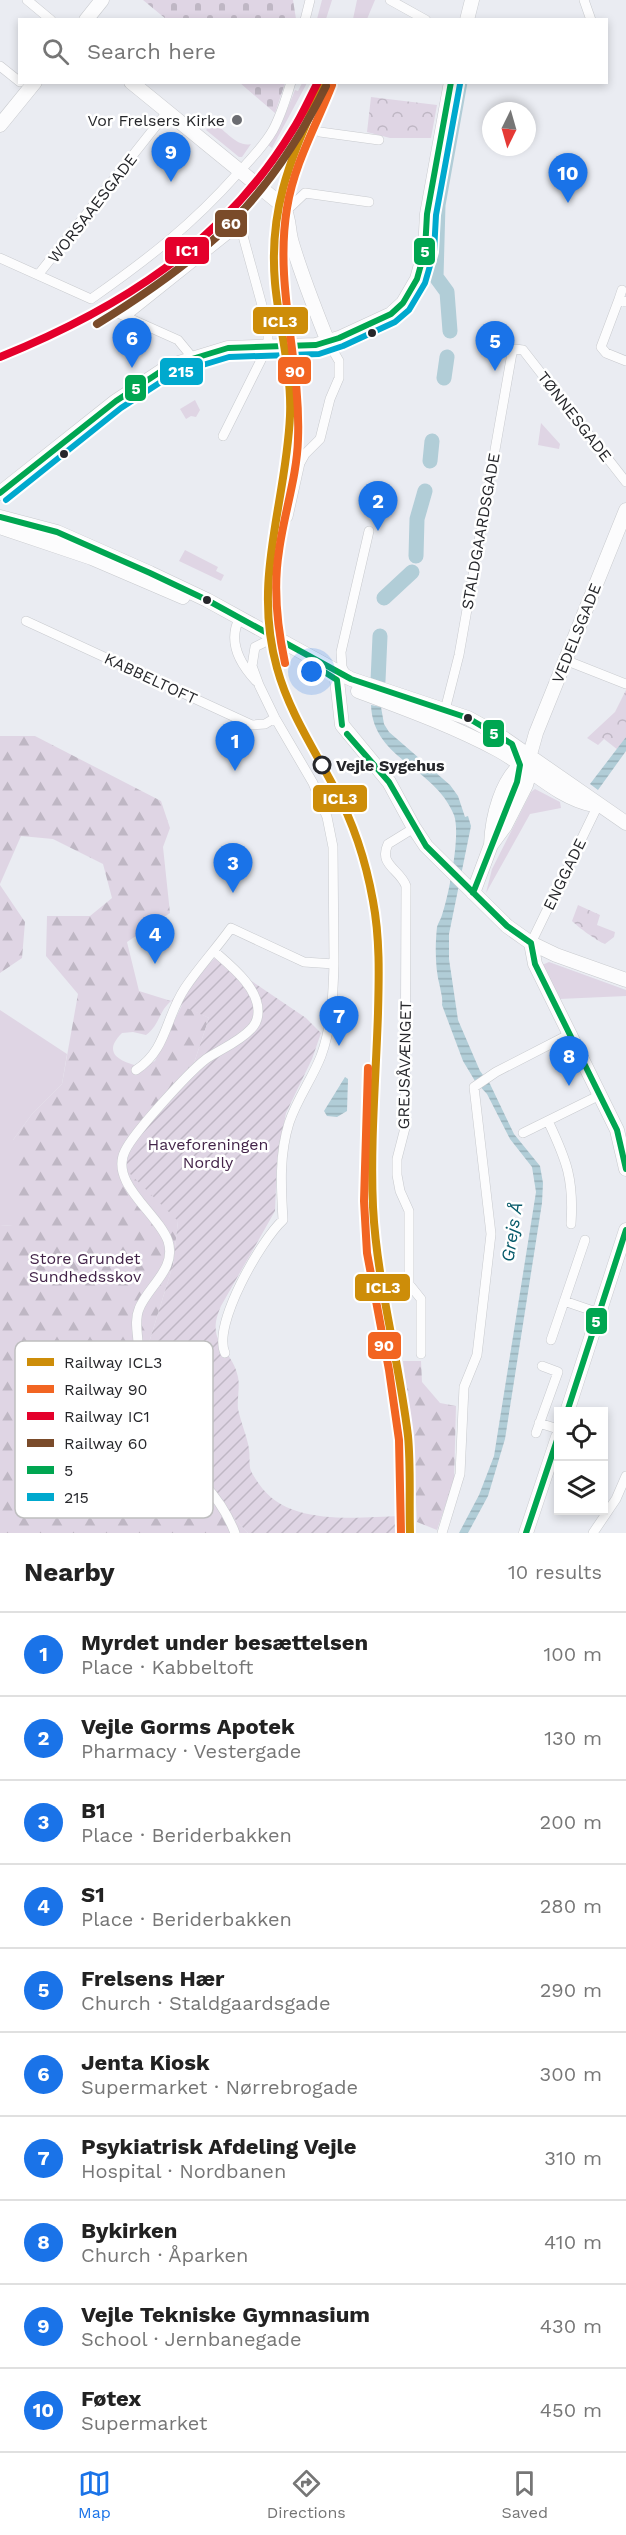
<!DOCTYPE html>
<html lang="en">
<head>
<meta charset="utf-8">
<style>
  :root { --surface:#fff; --page:#f2f2f2; --text:#222; --muted:#767676; --line:#e0e0e0; --accent:#1a73e8 }
  body { margin:0; font-family:"Work Sans",sans-serif; background:var(--page); color:var(--text) }
  .controls { position:absolute; right:18px; bottom:18px; display:grid; overflow:hidden; border-radius:0px; box-shadow:0 3px 9px #0003 }
  .controls button { width:54px; height:54px; display:grid; place-items:center; padding:0; border:0; border-bottom:2px solid var(--line); background:var(--surface); color:var(--text); font:30px sans-serif }
  .compass { position:absolute; left:482px; top:102px; width:54px; height:54px; border-radius:50%; background:var(--surface); box-shadow:0 3px 9px #0003; rotate:185deg }
  .you { position:absolute; left:312px; top:672px; width:21px; height:21px; margin:-15px; border:4px solid #fff; border-radius:50%; background:#1a73e8; box-shadow:0 0 0 9px #1a73e833 }
  .badge { display:grid; place-items:center; width:39px; height:39px; border-radius:50%; background:var(--accent); color:#fff; font-size:20px; font-weight:700 }
  .pin { position:absolute; translate:-50% -50px; filter:drop-shadow(0 2px 3px #0008) }
  .pin::after { content:''; position:absolute; top:32px; width:21px; height:18px; background:inherit; clip-path:polygon(0 0,100% 0,50% 100%) }
  .list { margin:0; padding:0; list-style:none }
  h2 { display:flex; justify-content:space-between; align-items:center; height:78px; margin:0; padding:0 24px; font-size:26px }
  h2 small { font-size:20px; font-weight:400; color:var(--muted) }
  .list li { display:grid; grid-template-columns:39px 1fr auto; gap:18px; align-items:center; box-sizing:border-box; height:84px; padding:0 24px; border-top:2px solid var(--line) }
  .list b { display:block; font-size:22px; white-space:nowrap }
  .list p { margin:0; font-size:20px; white-space:nowrap; color:var(--muted) }
  .list em { font-size:20px; font-style:normal; color:var(--muted) }
  .icon { flex:none; width:33px; height:33px; fill:none; stroke:currentColor; stroke-width:2; stroke-linecap:round; stroke-linejoin:round }
  .map { position:relative; flex:none; width:626px; height:1533px; overflow:hidden }
  .search { position:absolute; background:var(--surface); box-shadow:0 3px 9px #0003; left:18px; right:18px; top:18px; height:66px; display:flex; align-items:center; gap:15px; box-sizing:border-box; padding:0 21px; border-radius:0px; color:var(--muted); font-size:22px }
  .sheet { height:918px; background:var(--surface) }
  nav { display:flex; justify-content:space-around; align-items:center; box-sizing:border-box; height:84px; border-top:2px solid var(--line); background:var(--surface); font-size:16px; color:var(--muted) }
  nav a { display:grid; justify-items:center; gap:3px }
  nav .on { color:var(--accent) }
  .map>svg:first-child { display:block }
  .grass { fill:#dfd5e4 }
  .forest { fill:url(#forest-firs) }
  .cemetery { fill:url(#cemetery-stones) }
  .park { fill:url(#park-crowns) }
  .garden { fill:url(#garden-furrows) }
  .water { fill:url(#water-rules) }
  .lines { fill:none; stroke-linecap:round; stroke-linejoin:round }
  .river { stroke:#b1cdd7; stroke-width:15 }
  .street-casing { stroke:#c8cace; stroke-width:10 }
  .secondary-casing { stroke:#c8cace; stroke-width:15 }
  .street { stroke:#fcfcfd; stroke-width:9 }
  .secondary { stroke:#fcfcfd; stroke-width:14 }
  .bus-1-casing { stroke:#fff; stroke-width:10 }
  .bus-2-casing { stroke:#fff; stroke-width:10 }
  .bus-1 { stroke:#00a651; stroke-width:6 }
  .bus-2 { stroke:#00a9ce; stroke-width:6 }
  .rail-1-casing { stroke:#fff; stroke-width:12 }
  .rail-2-casing { stroke:#fff; stroke-width:12 }
  .rail-3-casing { stroke:#fff; stroke-width:12 }
  .rail-4-casing { stroke:#fff; stroke-width:12 }
  .rail-1 { stroke:#cd8d09; stroke-width:8 }
  .rail-2 { stroke:#f26522; stroke-width:8 }
  .rail-3 { stroke:#e4002b; stroke-width:8 }
  .rail-4 { stroke:#7a4b2a; stroke-width:8 }
  .poi-dot { fill:#6b6c71; stroke:#fff; stroke-width:2 }
  .bus-dot { fill:#26272b; stroke:#fff; stroke-width:2 }
  .stop-dot { fill:#fff; stroke:#26272b; stroke-width:3 }
  .labels { text-anchor:middle; stroke-width:5; stroke-linejoin:round; paint-order:stroke }
  .poi-label { font-size:16px; fill:#26272b; stroke:#fff; text-anchor:end }
  .street-label { font-size:16px; fill:#26272b; stroke:#fff }
  .stop-label { font-size:16px; font-weight:bold; fill:#26272b; stroke:#fff; text-anchor:start }
  .park-label { font-size:16px; fill:#432449; stroke:#fff }
  .water-label { font-size:18px; font-style:italic; fill:#085b6b; stroke:#fff }
  .key { fill:#fff; stroke:#bebebf; stroke-width:1.5 }
  .key-label { font-size:16px; fill:#26272b }
  .line-badge { stroke:#fff; stroke-width:2 }
  .badge-label { font-size:16px; text-anchor:middle; font-weight:bold; fill:#fff }
</style>
</head>
<body>
<div class="map">
<svg width="626" height="1533" viewBox="0 0 626 1533">
  <defs>
    <pattern id="forest-firs" width="22" height="20" patternUnits="userSpaceOnUse" patternTransform="scale(1.5)"><rect width="22" height="20" fill="#dfd5e4"/><path d="M5 1l3.5 6h-7zM16 11l3.5 6h-7z" fill="#bfb7c4"/></pattern>
    <pattern id="cemetery-stones" width="16" height="16" patternUnits="userSpaceOnUse" patternTransform="scale(1.5)"><rect width="16" height="16" fill="#dfd5e4"/><path d="M2 7V4a2 2 0 0 1 4 0v3zM10 15v-3a2 2 0 0 1 4 0v3z" fill="#bfb7c4"/></pattern>
    <pattern id="park-crowns" width="20" height="18" patternUnits="userSpaceOnUse" patternTransform="scale(1.5)"><rect width="20" height="18" fill="#dfd5e4"/><path d="M2 6a3 3 0 1 1 6 0M12 15a3 3 0 1 1 6 0" fill="none" stroke="#bfb7c4"/></pattern>
    <pattern id="garden-furrows" width="10" height="10" patternUnits="userSpaceOnUse" patternTransform="scale(1.5)"><rect width="10" height="10" fill="#dfd5e4"/><path d="M-1 1l2-2M0 10L10 0M9 11l2-2" fill="none" stroke="#bfb7c4"/></pattern>
    <pattern id="water-rules" width="6" height="5" patternUnits="userSpaceOnUse" patternTransform="scale(1.5)"><rect width="6" height="5" fill="#b1cdd7"/><path d="M0 2.5h6" fill="none" stroke="#98b0b9"/></pattern>
  </defs>
  <rect width="100%" height="100%" fill="#eaecf2"/>
  <path class="grass" d="M322 0H332L326 19H317Z
    M357 0H375L367 19H353Z
    M302 83H307L272 148 268 145 281 125 295 90 298 91Z
    M213 121C223 129 238 148 251 144L242 157H239L206 130Z
    M314 123 319 126 307 146 294 192 288 198 283 197Z
    M195 400 200 410 196 417 191 416 186 419 180 409Z
    M541 423 560 444 559 449 538 445Z
    M185 550 218 567 216 571 224 575 221 581 179 561Z
    M535 789 560 802 561 808 530 814 486 893 492 869 531 792Z
    M549 962 626 990V996L559 999 542 965Z
    M0 1010 67 1054 62 1084 32 1114 13 1140V1225L0 1226Z"/>
  <path class="forest" d="M0 736H35L161 801 170 828 163 847 170 913 127 942 139 991 171 1001C159 1011 159 1026 146 1035L133 1032 122 1033C100 1055 123 1062 142 1067L155 1061 182 1005 209 1018 194 1063 153 1109 178 1221 173 1265 143 1362 116 1426 200 1482 248 1533H0V1226L13 1225V1140L32 1114 62 1084 78 994 46 956 47 916H90L112 898 103 864 53 839 21 836 0 884Z
    M0 885 25 922 22 958 0 973Z
    M403 1361H421L422 1382 440 1403 456 1406 454 1480 437 1530 417 1522 413 1444Z"/>
  <path class="cemetery" d="M143 0H293L296 19H166Z
    M240 83H285L275 113Z"/>
  <path class="park" d="M371 97 437 105 431 138H390L367 132Z
    M626 690V737L618 750 604 739 598 745 587 738 615 712Z
    M578 905 600 915 597 925 615 932 614 937 605 944C597 941 578 927 572 921Z"/>
  <path class="garden" d="M216 957 306 1018 321 1033 312 1059 286 1113 277 1161 275 1211 221 1306C204 1344 232 1347 238 1377 240 1387 237 1399 238 1409 241 1423 247 1436 249 1449 250 1455 249 1462 250 1468 251 1473 256 1479 259 1484 288 1527 356 1517 401 1516V1533H248L200 1482 115 1426 143 1362 173 1265 178 1221 124 1168 153 1109 194 1063 209 1018 171 1001Z"/>
  <path class="water" d="M371 705 381 707 384 724 389 732 450 785 458 796 465 817 468 816 471 826 449 934V959L458 1020 480 1071 490 1084 514 1134 540 1166 543 1183 542 1203 505 1439 488 1496 468 1533H459L479 1495 494 1456 536 1192 532 1167 510 1139 487 1094 475 1081 463 1061 442 1005C443 997 441 994 440 987 435 969 435 946 437 927 438 923 441 919 442 915 449 895 461 834 454 815 434 766 373 760 371 705Z
    M626 737V751L598 790 590 784Z
    M345 1077 348 1079 347 1111 337 1117 327 1116 324 1111Z"/>
  <g class="lines">
    <path class="river" d="M450 331 447 292 436 277 438 205 460 82
      M444 378 447 357
      M430 461 432 441
      M416 556 417 519 425 491
      M384 598 412 572
      M378 681 380 636"/>
    <defs>
      <path id="street" d="M27 0 51 20
        M390 0 426 20
        M584 0 591 20
        M305 20 310 0
        M0 66 20 82
        M320 132 379 140
        M286 211 305 193 369 202
        M0 258 91 299C148 259 192 225 238 173 250 160 264 146 273 130 281 115 286 99 291 82
        M38 275 167 112
        M622 290 619 299 626 302
        M619 299 601 347 606 353 626 361
        M111 310 178 340 192 357
        M126 316 240 225
        M223 436 268 346V332L263 309 240 225
        M288 517 300 463 305 454 320 439 330 399 339 378V361L328 342
        M239 619C228 642 240 664 256 681
        M26 621 252 725 265 724 275 718
        M565 660 626 684
        M347 677 342 667 341 652 369 531
        M444 714 459 655 512 353 515 349 523 350 626 482
        M414 828 388 844C378 865 400 869 406 886L405 1128 397 1159V1175L400 1191 409 1211V1284L421 1299V1354
        M531 943 598 805
        M214 951C231 966 259 988 258 1012 258 1018 255 1025 251 1029 239 1042 221 1049 206 1059 189 1072 134 1132 125 1151 109 1183 158 1213 168 1241 177 1269 148 1286 139 1309 133 1323 140 1340 138 1354 135 1373 125 1392 119 1410 119 1417 119 1422 124 1427 133 1436 146 1439 156 1445 191 1467 220 1494 235 1533
        M136 1070C167 1050 165 1018 185 988 199 967 216 949 231 928L304 962 334 964 333 847 327 817 313 783 275 718 259 685 252 666 255 647 265 642
        M548 1121C567 1161 574 1180 571 1224
        M523 1133 600 1095
        M564 1301 599 1313
        M551 1340 585 1240
        M225 1353C212 1325 261 1240 283 1220 281 1187 279 1155 289 1123 297 1099 312 1079 321 1056 332 1026 333 996 334 964
        M539 1423 558 1429
        M536 1433 558 1372 542 1366
        M442 1533 460 1474 464 1387 477 1355 491 1234 474 1087 496 1072 570 1034
        M593 1533 616 1499 626 1476"/>
      <path id="secondary" d="M86 20 102 0
        M467 20 472 0
        M131 82 283 206C290 218 288 231 292 243 302 277 315 309 328 342
        M0 125 35 82
        M0 493 116 401 169 366 228 348 316 345 339 338 391 314 403 303 417 279 425 250 427 214 451 82
        M0 517 57 532 150 573 207 600 351 679 468 718 499 735 626 823
        M0 527 92 558 183 597
        M337 680 342 725 389 782 414 828 426 846 507 926 531 943 556 955 626 980
        M358 691C406 709 453 726 498 750 531 768 556 797 593 805
        M491 845C492 817 501 779 525 761
        M473 893 491 845 505 826 526 785 530 772 529 758 536 733 626 510
        M531 943 535 964 617 1130 626 1169
        M567 1412 626 1230
        M526 1533 558 1437"/>
    </defs>
    <use href="#street" class="street-casing"/>
    <use href="#secondary" class="secondary-casing"/>
    <use href="#street" class="street"/>
    <use href="#secondary" class="secondary"/>
    <defs>
      <path id="bus-1" d="M0 493 116 401 169 366 228 348 316 345 339 338 391 314 403 303 417 279 425 250 427 214 451 82
        M0 517 57 532 150 573 207 600 351 679 468 718 512 744 520 765 517 782 473 893
        M315 666 337 680 342 725
        M347 734 389 782 426 846 507 926 531 943 535 964 617 1130 626 1169
        M567 1412 626 1230
        M526 1533 558 1437"/>
      <path id="bus-2" d="M6 500 121 408 173 374 229 357 319 354 343 346 395 322 409 310 425 283 434 252 436 215 460 84"/>
    </defs>
    <use href="#bus-1" class="bus-1-casing"/>
    <use href="#bus-2" class="bus-2-casing"/>
    <use href="#bus-1" class="bus-1"/>
    <use href="#bus-2" class="bus-2"/>
    <defs>
      <path id="rail-1" d="M324 82C294 153 268 203 275 283 279 327 292 372 290 416 286 504 252 579 277 668 289 712 314 749 335 789 354 824 366 862 373 901 380 938 379 976 378 1013 376 1076 370 1144 373 1207 377 1284 399 1359 408 1436 411 1468 409 1501 410 1533"/>
      <path id="rail-2" d="M285 663C277 626 273 588 279 551 284 513 297 477 298 439 301 361 274 286 287 208 294 164 316 126 332 85
        M368 1068 364 1201 367 1253 389 1370 399 1440 401 1533"/>
      <path id="rail-3" d="M0 357C119 309 223 244 292 131 302 116 309 99 318 82"/>
      <path id="rail-4" d="M97 324C205 258 269 201 326 86"/>
    </defs>
    <use href="#rail-1" class="rail-1-casing"/>
    <use href="#rail-2" class="rail-2-casing"/>
    <use href="#rail-3" class="rail-3-casing"/>
    <use href="#rail-4" class="rail-4-casing"/>
    <use href="#rail-1" class="rail-1"/>
    <use href="#rail-2" class="rail-2"/>
    <use href="#rail-3" class="rail-3"/>
    <use href="#rail-4" class="rail-4"/>
  </g>
  <circle class="poi-dot" cx="237" cy="120" r="6"/>
  <g class="bus-dot">
    <circle cx="372" cy="333" r="5"/>
    <circle cx="64" cy="454" r="5"/>
    <circle cx="207" cy="600" r="5"/>
    <circle cx="468" cy="718" r="5"/>
  </g>
  <circle class="stop-dot" cx="322" cy="765" r="8"/>
  <g class="labels">
    <g class="poi-label">
      <text x="225" y="126">Vor Frelsers Kirke</text>
    </g>
    <g class="street-label">
      <text transform="translate(92 208) rotate(-52)" y="6">WORSAAESGADE</text>
      <text transform="translate(575 416) rotate(52)" y="6">TØNNESGADE</text>
      <text transform="translate(480 531) rotate(-80)" y="6">STALDGAARDSGADE</text>
      <text transform="translate(576 633) rotate(-68)" y="6">VEDELSGADE</text>
      <text transform="translate(151 678) rotate(25)" y="6">KABBELTOFT</text>
      <text transform="translate(564 874) rotate(-64)" y="6">ENGGADE</text>
      <text transform="translate(404 1065) rotate(-89)" y="6">GREJSÅVÆNGET</text>
    </g>
    <g class="stop-label">
      <text x="336" y="771">Vejle Sygehus</text>
    </g>
    <g class="park-label">
      <text x="208" y="1150">Haveforeningen<tspan x="208" dy="18">Nordly</tspan></text>
      <text x="85" y="1264">Store Grundet<tspan x="85" dy="18">Sundhedsskov</tspan></text>
    </g>
    <g class="water-label">
      <text transform="translate(512 1232) rotate(-81)" y="6">Grejs Å</text>
    </g>
  </g>
  <rect x="15" y="1341" width="198" height="177" rx="9" class="key"/>
  <rect x="27" y="1358" width="27" height="8" fill="#cd8d09"/>
  <rect x="27" y="1385" width="27" height="8" fill="#f26522"/>
  <rect x="27" y="1412" width="27" height="8" fill="#e4002b"/>
  <rect x="27" y="1439" width="27" height="8" fill="#7a4b2a"/>
  <rect x="27" y="1466" width="27" height="8" fill="#00a651"/>
  <rect x="27" y="1493" width="27" height="8" fill="#00a9ce"/>
  <g class="key-label">
    <text x="64" y="1368">Railway ICL3</text>
    <text x="64" y="1395">Railway 90</text>
    <text x="64" y="1422">Railway IC1</text>
    <text x="64" y="1449">Railway 60</text>
    <text x="64" y="1476">5</text>
    <text x="64" y="1503">215</text>
  </g>
  <g class="line-badge">
    <rect x="214" y="209" width="34" height="29" rx="6" fill="#7a4b2a"/>
    <rect x="164" y="236" width="46" height="29" rx="6" fill="#e4002b"/>
    <rect x="413" y="237" width="23" height="29" rx="6" fill="#00a651"/>
    <rect x="252" y="306" width="57" height="29" rx="6" fill="#cd8d09"/>
    <rect x="277" y="356" width="35" height="29" rx="6" fill="#f26522"/>
    <rect x="159" y="357" width="45" height="29" rx="6" fill="#00a9ce"/>
    <rect x="124" y="374" width="23" height="28" rx="6" fill="#00a651"/>
    <rect x="482" y="719" width="23" height="29" rx="6" fill="#00a651"/>
    <rect x="312" y="784" width="56" height="29" rx="6" fill="#cd8d09"/>
    <rect x="354" y="1273" width="57" height="29" rx="6" fill="#cd8d09"/>
    <rect x="585" y="1307" width="23" height="28" rx="6" fill="#00a651"/>
    <rect x="367" y="1331" width="35" height="29" rx="6" fill="#f26522"/>
  </g>
  <g class="badge-label">
    <text x="231" y="229">60</text>
    <text x="187" y="256">IC1</text>
    <text x="425" y="257">5</text>
    <text x="280" y="327">ICL3</text>
    <text x="295" y="377">90</text>
    <text x="181" y="377">215</text>
    <text x="136" y="394">5</text>
    <text x="494" y="739">5</text>
    <text x="340" y="804">ICL3</text>
    <text x="383" y="1293">ICL3</text>
    <text x="596" y="1327">5</text>
    <text x="384" y="1351">90</text>
  </g>
</svg>
<div class="controls">
<button><svg class="icon" aria-label="locate" viewBox="0 0 24 24"><circle cx="12" cy="12" r="6"/><path d="M12 2v4M12 18v4M2 12h4M18 12h4"/></svg></button>
<button><svg class="icon" aria-label="layers" viewBox="0 0 24 24"><path d="M12 4l9 5-9 5-9-5zM3 14l9 5 9-5"/></svg></button>
</div>
<svg class="compass" viewBox="-18 -18 36 36"><path d="M0-13l5 13h-10z" fill="#e53935"/><path d="M0 13l5-13h-10z" fill="#767676"/></svg>
<div class="you"></div>
<div class="pin badge" style="left:235px;top:771px">1</div>
<div class="pin badge" style="left:378px;top:531px">2</div>
<div class="pin badge" style="left:233px;top:893px">3</div>
<div class="pin badge" style="left:155px;top:964px">4</div>
<div class="pin badge" style="left:495px;top:371px">5</div>
<div class="pin badge" style="left:132px;top:368px">6</div>
<div class="pin badge" style="left:339px;top:1046px">7</div>
<div class="pin badge" style="left:569px;top:1086px">8</div>
<div class="pin badge" style="left:171px;top:182px">9</div>
<div class="pin badge" style="left:568px;top:203px">10</div>
<div class="search"><svg class="icon" aria-label="search" viewBox="0 0 24 24"><circle cx="10" cy="10" r="6"/><path d="M15 15l6 6"/></svg>Search here</div>
</div>
<section class="sheet">
<h2>Nearby<small>10 results</small></h2>
<ul class="list">
<li><span class="badge">1</span><div><b>Myrdet under besættelsen</b><p>Place · Kabbeltoft</p></div><em>100 m</em></li>
<li><span class="badge">2</span><div><b>Vejle Gorms Apotek</b><p>Pharmacy · Vestergade</p></div><em>130 m</em></li>
<li><span class="badge">3</span><div><b>B1</b><p>Place · Beriderbakken</p></div><em>200 m</em></li>
<li><span class="badge">4</span><div><b>S1</b><p>Place · Beriderbakken</p></div><em>280 m</em></li>
<li><span class="badge">5</span><div><b>Frelsens Hær</b><p>Church · Staldgaardsgade</p></div><em>290 m</em></li>
<li><span class="badge">6</span><div><b>Jenta Kiosk</b><p>Supermarket · Nørrebrogade</p></div><em>300 m</em></li>
<li><span class="badge">7</span><div><b>Psykiatrisk Afdeling Vejle</b><p>Hospital · Nordbanen</p></div><em>310 m</em></li>
<li><span class="badge">8</span><div><b>Bykirken</b><p>Church · Åparken</p></div><em>410 m</em></li>
<li><span class="badge">9</span><div><b>Vejle Tekniske Gymnasium</b><p>School · Jernbanegade</p></div><em>430 m</em></li>
<li><span class="badge">10</span><div><b>Føtex</b><p>Supermarket</p></div><em>450 m</em></li>
</ul>
</section>
<nav>
<a class="on"><svg class="icon" aria-label="map" viewBox="0 0 24 24"><path d="M3 6l6-2 6 2 6-2v14l-6 2-6-2-6 2zM9 4v14M15 6v14"/></svg>Map</a>
<a><svg class="icon" aria-label="directions" viewBox="0 0 24 24"><path d="M12 3l9 9-9 9-9-9zM9 14v-3h6M13 9l2 2-2 2"/></svg>Directions</a>
<a><svg class="icon" aria-label="saved" viewBox="0 0 24 24"><path d="M7 4h10v16l-5-4-5 4z"/></svg>Saved</a>
</nav>
</body>
</html>
